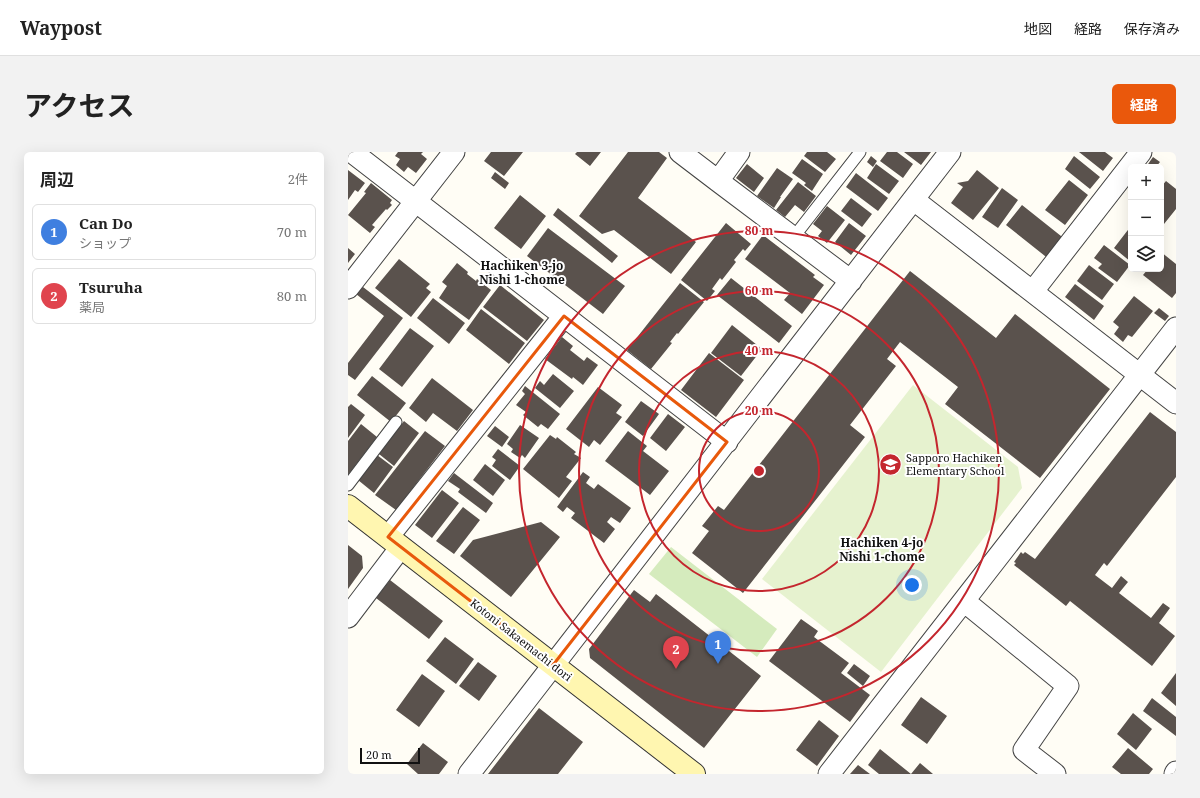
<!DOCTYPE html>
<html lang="ja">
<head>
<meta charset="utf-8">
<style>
  :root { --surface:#fff; --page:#f2f2f2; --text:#222; --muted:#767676; --line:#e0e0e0; --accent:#ea580c }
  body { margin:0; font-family:"Noto Serif","Noto Sans JP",serif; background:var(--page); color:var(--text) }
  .controls { position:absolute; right:12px; top:12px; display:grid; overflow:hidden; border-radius:6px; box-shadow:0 4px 16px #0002 }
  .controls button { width:36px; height:36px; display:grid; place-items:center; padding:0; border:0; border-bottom:1px solid var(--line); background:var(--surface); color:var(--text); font:20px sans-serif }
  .scale { position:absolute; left:12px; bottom:10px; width:60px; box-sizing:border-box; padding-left:4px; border:2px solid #111; border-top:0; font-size:11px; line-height:14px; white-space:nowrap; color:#111; -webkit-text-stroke:3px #fff; paint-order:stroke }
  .you { position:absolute; left:564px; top:433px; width:14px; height:14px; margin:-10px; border:3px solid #fff; border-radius:50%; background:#1a73e8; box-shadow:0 0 0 6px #1a73e833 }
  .badge { display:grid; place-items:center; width:26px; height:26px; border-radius:50%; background:var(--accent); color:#fff; font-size:13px; font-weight:700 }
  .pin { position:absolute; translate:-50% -33px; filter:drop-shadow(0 1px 2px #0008) }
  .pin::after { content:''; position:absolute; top:21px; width:14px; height:12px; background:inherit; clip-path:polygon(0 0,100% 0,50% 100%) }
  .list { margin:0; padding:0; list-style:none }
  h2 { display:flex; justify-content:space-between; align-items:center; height:52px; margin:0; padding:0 16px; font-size:17px }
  h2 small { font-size:13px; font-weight:400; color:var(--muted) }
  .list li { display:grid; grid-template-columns:26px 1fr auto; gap:12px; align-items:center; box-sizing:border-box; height:56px; margin:0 8px 8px; padding:0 8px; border:1px solid var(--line); border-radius:6px }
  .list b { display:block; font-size:15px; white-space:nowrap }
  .list p { margin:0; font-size:13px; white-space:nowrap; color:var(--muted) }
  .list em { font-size:13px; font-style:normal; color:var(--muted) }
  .icon { flex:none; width:22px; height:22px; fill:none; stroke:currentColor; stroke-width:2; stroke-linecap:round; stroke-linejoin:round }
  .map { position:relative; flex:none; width:828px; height:622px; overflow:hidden; border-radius:6px }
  header { display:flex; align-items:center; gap:24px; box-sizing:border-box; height:56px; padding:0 20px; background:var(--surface); border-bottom:1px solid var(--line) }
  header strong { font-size:19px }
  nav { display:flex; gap:22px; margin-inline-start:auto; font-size:14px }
  .intro { display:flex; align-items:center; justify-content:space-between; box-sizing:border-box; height:96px; padding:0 24px }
  h1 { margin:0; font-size:28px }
  .button { padding:10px 18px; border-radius:6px; background:var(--accent); color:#fff; font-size:14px; font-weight:700 }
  main { display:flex; gap:24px; padding:0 24px }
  aside { flex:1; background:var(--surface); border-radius:6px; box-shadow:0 4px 16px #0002 }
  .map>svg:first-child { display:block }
  .green { fill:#d5ebbd }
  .pitch { fill:#e6f2cf }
  .building { fill:#5a524d }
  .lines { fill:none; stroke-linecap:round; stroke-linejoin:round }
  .service-casing { stroke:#444; stroke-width:13 }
  .minor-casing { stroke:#444; stroke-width:23 }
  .secondary-casing { stroke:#333; stroke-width:24 }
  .service { stroke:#fff; stroke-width:11 }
  .minor { stroke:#fff; stroke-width:21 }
  .secondary { stroke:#fff6b0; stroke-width:22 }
  .marked { fill:none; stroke:#e8590c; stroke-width:3; stroke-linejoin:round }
  .ring { fill:none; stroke:#c4262e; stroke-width:2 }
  .labels { text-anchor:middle; stroke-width:4; stroke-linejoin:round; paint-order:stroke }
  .poi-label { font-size:11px; fill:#111; stroke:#fff; text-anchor:start }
  .street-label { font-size:11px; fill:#111; stroke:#fff }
  .neighbourhood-label { font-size:12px; font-weight:bold; fill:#111; stroke:#fff }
  .centre { fill:#c4262e; stroke:#fff; stroke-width:2 }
  .ring-label { font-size:12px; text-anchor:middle; font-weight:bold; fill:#c4262e; stroke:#fff; stroke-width:4; stroke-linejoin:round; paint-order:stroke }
</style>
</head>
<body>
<header>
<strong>Waypost</strong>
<nav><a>地図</a><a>経路</a><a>保存済み</a></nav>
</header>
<div class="intro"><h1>アクセス</h1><a class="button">経路</a></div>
<main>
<aside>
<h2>周辺<small>2件</small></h2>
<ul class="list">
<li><span class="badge" style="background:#3f7fe0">1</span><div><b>Can Do</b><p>ショップ</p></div><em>70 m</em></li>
<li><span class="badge" style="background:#e0444e">2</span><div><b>Tsuruha</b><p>薬局</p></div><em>80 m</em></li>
</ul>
</aside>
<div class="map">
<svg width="828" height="622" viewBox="0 0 828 622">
  <rect width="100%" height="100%" fill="#fffdf5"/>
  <path class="green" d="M323 395 429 477 409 505 301 422Z"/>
  <path class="pitch" d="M565 233 670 315 674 336 533 520 414 427Z"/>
  <path class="building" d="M50 0H75L73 2 79 7 68 21 60 15 56 20 48 13 52 7 47 4Z
    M143 0H175L156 24 136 9Z
    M229 0H253L242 14 227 2Z
    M280 0H311L319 6 290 46 348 90 323 122 266 78 254 82 231 64Z
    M459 0H479L488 7 477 20 456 4Z
    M539 0H549L565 12 555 26 532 9Z
    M556 0H583L573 13Z
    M731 0H757L765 6 755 19Z
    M523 4 529 9 525 15 519 10Z
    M726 4 752 25 742 37 717 17Z
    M805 5 812 10 808 15H798Z
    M454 7 475 22 464 39 456 33 458 31 444 21Z
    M399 12 416 26 406 40 388 26Z
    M528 12 551 29 541 42 519 26Z
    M429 16 445 27 432 45H433L426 56 409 44Z
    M0 18 17 31 10 40 7 38 0 48Z
    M629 18 651 36 625 68 603 51 615 35 609 31 620 29Z
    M147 20 161 31 157 37 143 26Z
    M508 21 540 46 530 59 498 35Z
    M721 28 740 43 717 73 697 58Z
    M818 29 828 37V57L816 72 813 70V35Z
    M450 30 468 44 456 60 447 53 437 65 428 58Z
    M23 31 44 48 42 51 44 53 39 58 38 57 24 73 27 75 22 81 0 63 18 41 16 40Z
    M654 36 670 48 650 76 634 65Z
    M172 43 198 64 173 97 146 76Z
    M503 46 524 62 514 75 493 59Z
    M674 53 718 88 702 108 658 73Z
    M479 54 497 68 479 91 470 84 474 79 465 72Z
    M210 56 270 104 264 111 205 63Z
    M378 71 403 92 397 99 395 97 386 108 388 110 374 128 372 126 364 137 367 139 359 149 333 128Z
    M501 71 518 84 503 103 487 90Z
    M783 74V110L766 96Z
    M200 76 277 134 255 162 179 104Z
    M415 83 467 123 465 125 476 133 454 162 436 148 442 141 397 107Z
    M756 93 782 113 769 130 750 116 754 112 746 106Z
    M0 96 7 102 0 111Z
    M813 100 828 112V141L824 146 795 123 800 117H813Z
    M51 107 82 132 78 136 83 140 63 165 27 136Z
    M109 111 120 120 119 122 128 129 129 127 143 138 121 168 91 146 99 134 94 130Z
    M741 113 766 132 754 148 729 129Z
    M562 119 648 186 667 162 762 237 692 326 597 252 610 235 552 190 539 207 548 214 502 273 517 285 395 441 344 401 361 379 354 374 370 354 376 358Z
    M383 126 444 174 431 191 369 143Z
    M332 131 356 150 330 182 329 181 322 190 324 191 303 217 279 198Z
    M727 132 756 154 746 168 717 145Z
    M152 133 196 168 179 189 135 155Z
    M15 135 55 166 7 228 0 223V211L36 164 8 142Z
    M786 144 805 159 784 185 780 183 775 190 766 182 771 175 765 170Z
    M85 146 117 171 101 192 69 166Z
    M811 156 821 164 817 169 806 161Z
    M133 157 177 191 161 212 118 178Z
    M384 173 414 197 393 224 363 201Z
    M62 176 86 194 54 235 31 217Z
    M214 185 225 194 222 198 236 209 239 205 250 213 235 233 225 225 224 227 197 207Z
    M361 201 396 228 368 265 333 238Z
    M205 222 226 239 212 256 187 236 192 229 196 233Z
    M24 224 58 251 43 270 9 243Z
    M84 226 125 258 109 279 85 261 78 270 61 256Z
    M177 234 212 262 200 277 193 272 190 275 175 263 178 260 168 253 177 242 174 239Z
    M250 235 274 253 268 261 274 265 252 293 246 288 241 295 218 277Z
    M293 249 311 262 295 284 277 270Z
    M3 252 17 263 0 286V255Z
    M802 260 828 280V325L759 414 756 411 747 423 764 436 773 424 780 430 771 441 803 466 815 451 822 456 811 471 827 484 804 514 722 449 718 454 666 413 668 411 666 410 673 400 675 402 677 400 687 407Z
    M320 262 337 275 318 299 302 286Z
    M56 269 71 281 46 314 31 302Z
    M13 272 29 285 0 323V289Z
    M172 273 191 286 177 306 174 303 172 306 163 300 165 297 159 292Z
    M147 274 161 285 154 295 139 284Z
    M77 279 97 294 48 358 27 343Z
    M280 279 299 294 295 299 321 319 302 343 257 309Z
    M202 283 208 287 209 285 228 300 226 302 233 306 218 325 224 329 211 346 175 317Z
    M150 297 172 314 162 328 144 314 148 308 144 305Z
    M29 303 45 315 26 341 10 328Z
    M137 312 157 328 145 344 125 328Z
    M235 320 242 325 238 331 246 337 250 332 283 356 272 371 263 365 259 370 267 377 256 391 223 366 227 361 219 355 215 360 209 355Z
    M106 321 145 351 138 361 110 340 112 337 100 329Z
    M94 338 111 351 84 386 67 373Z
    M115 355 132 368 106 402 88 389Z
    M193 370 212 385 163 445 112 404 125 388Z
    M0 393 14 404 15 416 0 437Z
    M42 428 95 469 81 487 28 446Z
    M286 438 302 450 308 442 413 524 356 596 242 506 241 497Z
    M453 467 470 479 466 485 501 511 493 521 522 543 502 570 421 509Z
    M97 485 126 507 108 532 78 509Z
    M130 510 149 524 131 549 111 534Z
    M506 512 522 524 515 534 499 521Z
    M828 521V554L813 541Z
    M74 522 97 539 71 575 48 558Z
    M573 545 599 564 579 592 553 573Z
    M804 546 828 565V584L795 559Z
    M191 556 235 590 210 622H140Z
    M785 561 804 577 788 598 769 582Z
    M471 568 491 584 469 614 448 598Z
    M75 591 100 610 91 622H70L59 612Z
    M780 596 805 617 801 622H773L764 615Z
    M532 597 563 622H531L520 613Z
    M572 611 585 622H563Z
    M510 613 522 622H502Z"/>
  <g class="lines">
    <defs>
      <path id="service" d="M445 86 512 0
        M0 333 48 270"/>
      <path id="minor" d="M4 0 379 290
        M332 0 370 29 503 129
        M370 29 391 0
        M566 48 828 251
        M0 136 106 0
        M685 139 793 0
        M40 385 216 164
        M616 449 720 534 676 598 707 622
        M0 465 53 395
        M121 622 602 0
        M481 622 828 176
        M827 622 828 620"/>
      <path id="secondary" d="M0 354 346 622"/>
    </defs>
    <use href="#service" class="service-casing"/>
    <use href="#minor" class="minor-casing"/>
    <use href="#secondary" class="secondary-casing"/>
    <use href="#service" class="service"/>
    <use href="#minor" class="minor"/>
    <use href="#secondary" class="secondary"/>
  </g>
  <path class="marked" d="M216 164 379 290 205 513 40 385Z"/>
  <g class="ring">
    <circle cx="411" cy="319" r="60"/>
    <circle cx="411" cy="319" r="120"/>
    <circle cx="411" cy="319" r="180"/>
    <circle cx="411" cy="319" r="240"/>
  </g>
  <defs>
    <symbol id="school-disc" viewBox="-11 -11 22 22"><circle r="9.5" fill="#c4262e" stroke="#fff"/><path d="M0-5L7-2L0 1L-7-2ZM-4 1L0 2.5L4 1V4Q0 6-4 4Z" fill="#fff"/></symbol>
  </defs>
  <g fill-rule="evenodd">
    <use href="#school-disc" x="530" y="300" width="25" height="25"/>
  </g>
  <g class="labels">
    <g class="poi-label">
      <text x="558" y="310">Sapporo Hachiken<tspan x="558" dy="13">Elementary School</tspan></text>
    </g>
    <g class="street-label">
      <text transform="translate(173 488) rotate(38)" y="4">Kotoni Sakaemachi dori</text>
    </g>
    <g class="neighbourhood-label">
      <text x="174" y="118">Hachiken 3-jo<tspan x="174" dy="14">Nishi 1-chome</tspan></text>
      <text x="534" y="395">Hachiken 4-jo<tspan x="534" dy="14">Nishi 1-chome</tspan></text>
    </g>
  </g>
  <circle cx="411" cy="319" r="6" class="centre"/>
  <g class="ring-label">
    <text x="411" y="83">80 m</text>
    <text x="411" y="143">60 m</text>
    <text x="411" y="203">40 m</text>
    <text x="411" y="263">20 m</text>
  </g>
</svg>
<div class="controls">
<button>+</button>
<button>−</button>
<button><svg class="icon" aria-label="layers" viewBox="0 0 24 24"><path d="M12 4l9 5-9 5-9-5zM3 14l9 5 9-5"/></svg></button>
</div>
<div class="scale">20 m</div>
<div class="you"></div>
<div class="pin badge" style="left:370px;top:512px;background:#3f7fe0">1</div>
<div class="pin badge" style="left:328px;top:517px;background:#e0444e">2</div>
</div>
</main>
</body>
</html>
